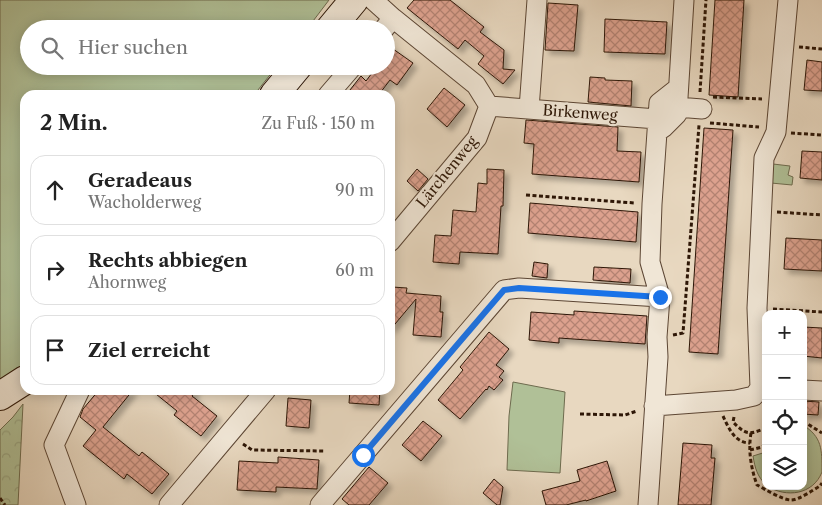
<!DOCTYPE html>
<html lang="de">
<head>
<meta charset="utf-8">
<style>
  :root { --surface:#fff; --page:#f2f2f2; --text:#222; --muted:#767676; --line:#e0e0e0 }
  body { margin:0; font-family:"Libre Caslon Text",serif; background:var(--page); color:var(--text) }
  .controls { position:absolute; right:15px; bottom:15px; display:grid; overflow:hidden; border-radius:10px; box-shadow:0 2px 12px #0003 }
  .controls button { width:45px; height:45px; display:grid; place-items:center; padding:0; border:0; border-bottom:1px solid var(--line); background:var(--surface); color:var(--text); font:25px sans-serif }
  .stop { position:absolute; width:15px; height:15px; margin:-11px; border:4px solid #1a73e8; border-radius:50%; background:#fff }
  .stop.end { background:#1a73e8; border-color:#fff; box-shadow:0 1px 5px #0008 }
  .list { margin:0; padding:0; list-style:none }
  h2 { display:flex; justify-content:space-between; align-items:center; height:65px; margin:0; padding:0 20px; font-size:21px }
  h2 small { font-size:16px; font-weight:400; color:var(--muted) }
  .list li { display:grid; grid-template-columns:32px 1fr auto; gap:15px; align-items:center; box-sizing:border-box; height:70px; margin:0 10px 10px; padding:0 10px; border:1px solid var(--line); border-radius:15px }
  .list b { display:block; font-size:19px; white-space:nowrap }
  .list p { margin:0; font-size:16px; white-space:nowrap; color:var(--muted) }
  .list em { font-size:16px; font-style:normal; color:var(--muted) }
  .icon { flex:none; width:28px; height:28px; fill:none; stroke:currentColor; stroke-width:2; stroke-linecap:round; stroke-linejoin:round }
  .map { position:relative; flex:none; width:822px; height:505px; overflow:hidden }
  .search { position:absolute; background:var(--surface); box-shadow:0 2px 12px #0003; left:20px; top:20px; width:375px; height:55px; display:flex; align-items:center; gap:12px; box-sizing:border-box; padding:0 18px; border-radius:28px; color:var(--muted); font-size:19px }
  .panel { position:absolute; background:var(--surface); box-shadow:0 2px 12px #0003; left:20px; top:90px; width:375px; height:305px; border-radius:15px }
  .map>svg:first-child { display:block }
  .green { fill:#b0c097; stroke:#6e6b4e }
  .forest { fill:url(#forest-crowns); stroke:#6e6b4e }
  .building { fill:url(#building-cross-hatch); stroke:#2d1606; filter:url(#shadow) }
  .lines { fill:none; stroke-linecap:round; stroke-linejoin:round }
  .street-casing { stroke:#5c4634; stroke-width:21 }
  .secondary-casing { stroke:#2d1606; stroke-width:30 }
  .path { stroke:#2d1606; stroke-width:3; stroke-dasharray:4 2.5; stroke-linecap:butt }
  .street { stroke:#f0e6d6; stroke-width:19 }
  .secondary { stroke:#f0e6d6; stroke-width:28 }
  .route { stroke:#1a73e8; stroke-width:6 }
  .labels { text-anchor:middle; stroke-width:4.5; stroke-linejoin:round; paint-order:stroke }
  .street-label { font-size:15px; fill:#2d1606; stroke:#f0e6d6 }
</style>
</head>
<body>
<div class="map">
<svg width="822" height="505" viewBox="0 0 822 505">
  <defs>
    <pattern id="forest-crowns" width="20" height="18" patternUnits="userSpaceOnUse" patternTransform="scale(1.25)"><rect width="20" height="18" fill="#b0c097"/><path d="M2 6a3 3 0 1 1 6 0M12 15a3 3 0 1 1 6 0" fill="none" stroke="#98a481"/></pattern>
    <pattern id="building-cross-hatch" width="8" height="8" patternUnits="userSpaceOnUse" patternTransform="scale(1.25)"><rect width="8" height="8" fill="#dca18e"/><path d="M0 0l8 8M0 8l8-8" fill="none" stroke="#b38272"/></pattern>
    <filter id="shadow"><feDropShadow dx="4.5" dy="4.5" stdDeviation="2.5" flood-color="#0004"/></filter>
  </defs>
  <rect width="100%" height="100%" fill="#e8d8c0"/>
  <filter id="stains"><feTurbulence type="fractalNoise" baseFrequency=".004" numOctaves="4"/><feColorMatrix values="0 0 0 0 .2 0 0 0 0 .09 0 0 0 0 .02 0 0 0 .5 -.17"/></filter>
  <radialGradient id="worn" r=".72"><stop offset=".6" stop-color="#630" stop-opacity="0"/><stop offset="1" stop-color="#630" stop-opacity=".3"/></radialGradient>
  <path class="green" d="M0 0H329L307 29H29V66H277L254 95H25V369L0 386Z
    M773 164 790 166 788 175 793 177 792 185 771 183Z
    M513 382 565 392 560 473 507 470 509 416Z
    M803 425C822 437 822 449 822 472 813 495 786 498 767 486H803Z
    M766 452V485C757 476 755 468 753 456Z"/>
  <path class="forest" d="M23 404 18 505H0V430L13 417Z"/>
  <path class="building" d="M414 0H450L484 27 480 32 504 50 503 69 515 70 503 84 478 64 484 56 465 40 458 49 407 8Z
    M715 0H744L738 97 709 95Z
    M548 3 578 5 574 51 545 50Z
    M605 19 667 22 665 54 604 52Z
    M386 44 413 63 397 85 390 80 380 93 382 95H346L361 76 366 81 375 69 371 66H386Z
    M807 60 822 62V91L804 90Z
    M590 77 605 78V80L632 81 631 106 588 102Z
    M444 88 465 105 447 127 427 109Z
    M526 120 618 127 617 151 641 152 639 182 532 174 534 144 524 143Z
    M704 128 733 130 718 354 689 352Z
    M802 151 822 152V180L800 178Z
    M417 169 428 179 418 191 407 181Z
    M487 169 504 170 503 206H501L498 254 460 252 459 264 433 262 435 235 451 236 453 210 476 212 478 183 487 184Z
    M530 203 638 212 636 242 528 233Z
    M786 238 822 240V271L784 269Z
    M534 262 548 264 547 278 532 276Z
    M594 267 631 269 630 283 593 280Z
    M392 287 407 288 406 293 441 296 440 312H443L441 337 413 335 416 299 390 330V312Z
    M574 311 647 316 645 344 559 338V343L529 340 531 312 574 315Z
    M803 327 822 328V358L803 356Z
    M489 332 509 349 496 365 504 371 499 377 503 380 494 390 489 386 487 390 486 389 460 419 438 400 463 370 460 367Z
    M99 390H133L103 427 139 456 142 452 169 474 152 494 127 474 124 479 83 446 96 430 80 417 83 409Z
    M151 390H196L192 396 217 416 201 436 174 415 177 411Z
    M350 390H380L379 405 349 403Z
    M288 398 311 400 309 428 286 426Z
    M803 401 819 402 818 415 803 414Z
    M423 421 442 436 421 461 402 445Z
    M683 443 712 445 711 458H715L711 505H678Z
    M278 457 319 460 317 489 276 487V492L237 490 239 461 278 463Z
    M607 461 616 491 586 501V500L566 505H546L542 491 580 481 577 470Z
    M369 467 388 483 369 505H349L342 499Z
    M494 479 503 487 500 505H497L483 493Z"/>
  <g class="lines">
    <defs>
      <path id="street" d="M373 0 393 18 384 29
        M393 18 476 85 489 106
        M328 95 353 66
        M489 106 670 120
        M677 107 702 109
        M529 109 537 0
        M663 128 677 114 684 0
        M390 242 477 138 489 106
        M760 388 757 308 764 158 776 132 788 0
        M803 390 822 391
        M654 406 736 400 754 396 760 388 766 389
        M76 505 54 445 80 390
        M169 505 266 390
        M320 505 504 290 519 288 660 297
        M648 505 658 357 657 337 660 297 650 262 652 204 659 103 678 88"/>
      <path id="secondary" d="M330 29 354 0
        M274 95 298 66
        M0 396 25 380"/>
    </defs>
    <use href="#street" class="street-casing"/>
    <use href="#secondary" class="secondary-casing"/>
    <path class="path" d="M799 47 822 49
      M319 72 323 66
      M700 92 706 0
      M713 97 762 99
      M710 123 759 127
      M791 133 822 135
      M526 195 635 203
      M777 212 822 215
      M773 309 822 312
      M673 335 683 333 699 125
      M580 414 625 415 637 411
      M723 416C729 429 735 443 750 443
      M734 417 733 422C746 435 749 435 766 428
      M803 421 822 433
      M751 433C748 451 751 468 757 485 765 489 782 500 791 500 799 500 813 490 820 486L822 483
      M243 444 252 450 325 451
      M750 450 762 447 766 444
      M0 498 5 505"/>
    <use href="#street" class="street"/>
    <use href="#secondary" class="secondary"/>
  </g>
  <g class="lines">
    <path class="route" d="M363 455 504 290 519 288 660 297"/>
  </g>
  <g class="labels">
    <g class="street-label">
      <text transform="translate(580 113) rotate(4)" y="5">Birkenweg</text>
      <text transform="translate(447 172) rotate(-51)" y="5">Lärchenweg</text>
    </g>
  </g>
  <rect width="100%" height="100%" filter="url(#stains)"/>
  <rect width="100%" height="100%" fill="url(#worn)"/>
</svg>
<div class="controls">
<button>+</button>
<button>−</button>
<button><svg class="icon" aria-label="locate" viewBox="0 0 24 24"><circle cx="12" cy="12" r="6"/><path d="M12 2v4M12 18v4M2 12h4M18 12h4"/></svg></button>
<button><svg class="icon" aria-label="layers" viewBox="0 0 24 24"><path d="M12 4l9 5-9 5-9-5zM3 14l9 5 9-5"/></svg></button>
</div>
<div class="stop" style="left:363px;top:455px"></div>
<div class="stop end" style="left:660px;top:297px"></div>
<div class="search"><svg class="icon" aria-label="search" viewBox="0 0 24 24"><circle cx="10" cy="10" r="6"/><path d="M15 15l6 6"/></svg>Hier suchen</div>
<section class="panel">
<h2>2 Min.<small>Zu Fuß · 150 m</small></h2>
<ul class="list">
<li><svg class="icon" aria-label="ahead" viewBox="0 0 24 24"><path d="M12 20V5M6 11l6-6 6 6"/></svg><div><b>Geradeaus</b><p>Wacholderweg</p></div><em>90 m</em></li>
<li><svg class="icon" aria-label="right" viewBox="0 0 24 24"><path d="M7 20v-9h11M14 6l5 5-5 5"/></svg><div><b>Rechts abbiegen</b><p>Ahornweg</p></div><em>60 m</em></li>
<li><svg class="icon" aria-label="arrive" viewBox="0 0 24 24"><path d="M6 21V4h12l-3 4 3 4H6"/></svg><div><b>Ziel erreicht</b></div></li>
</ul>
</section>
</div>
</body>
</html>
